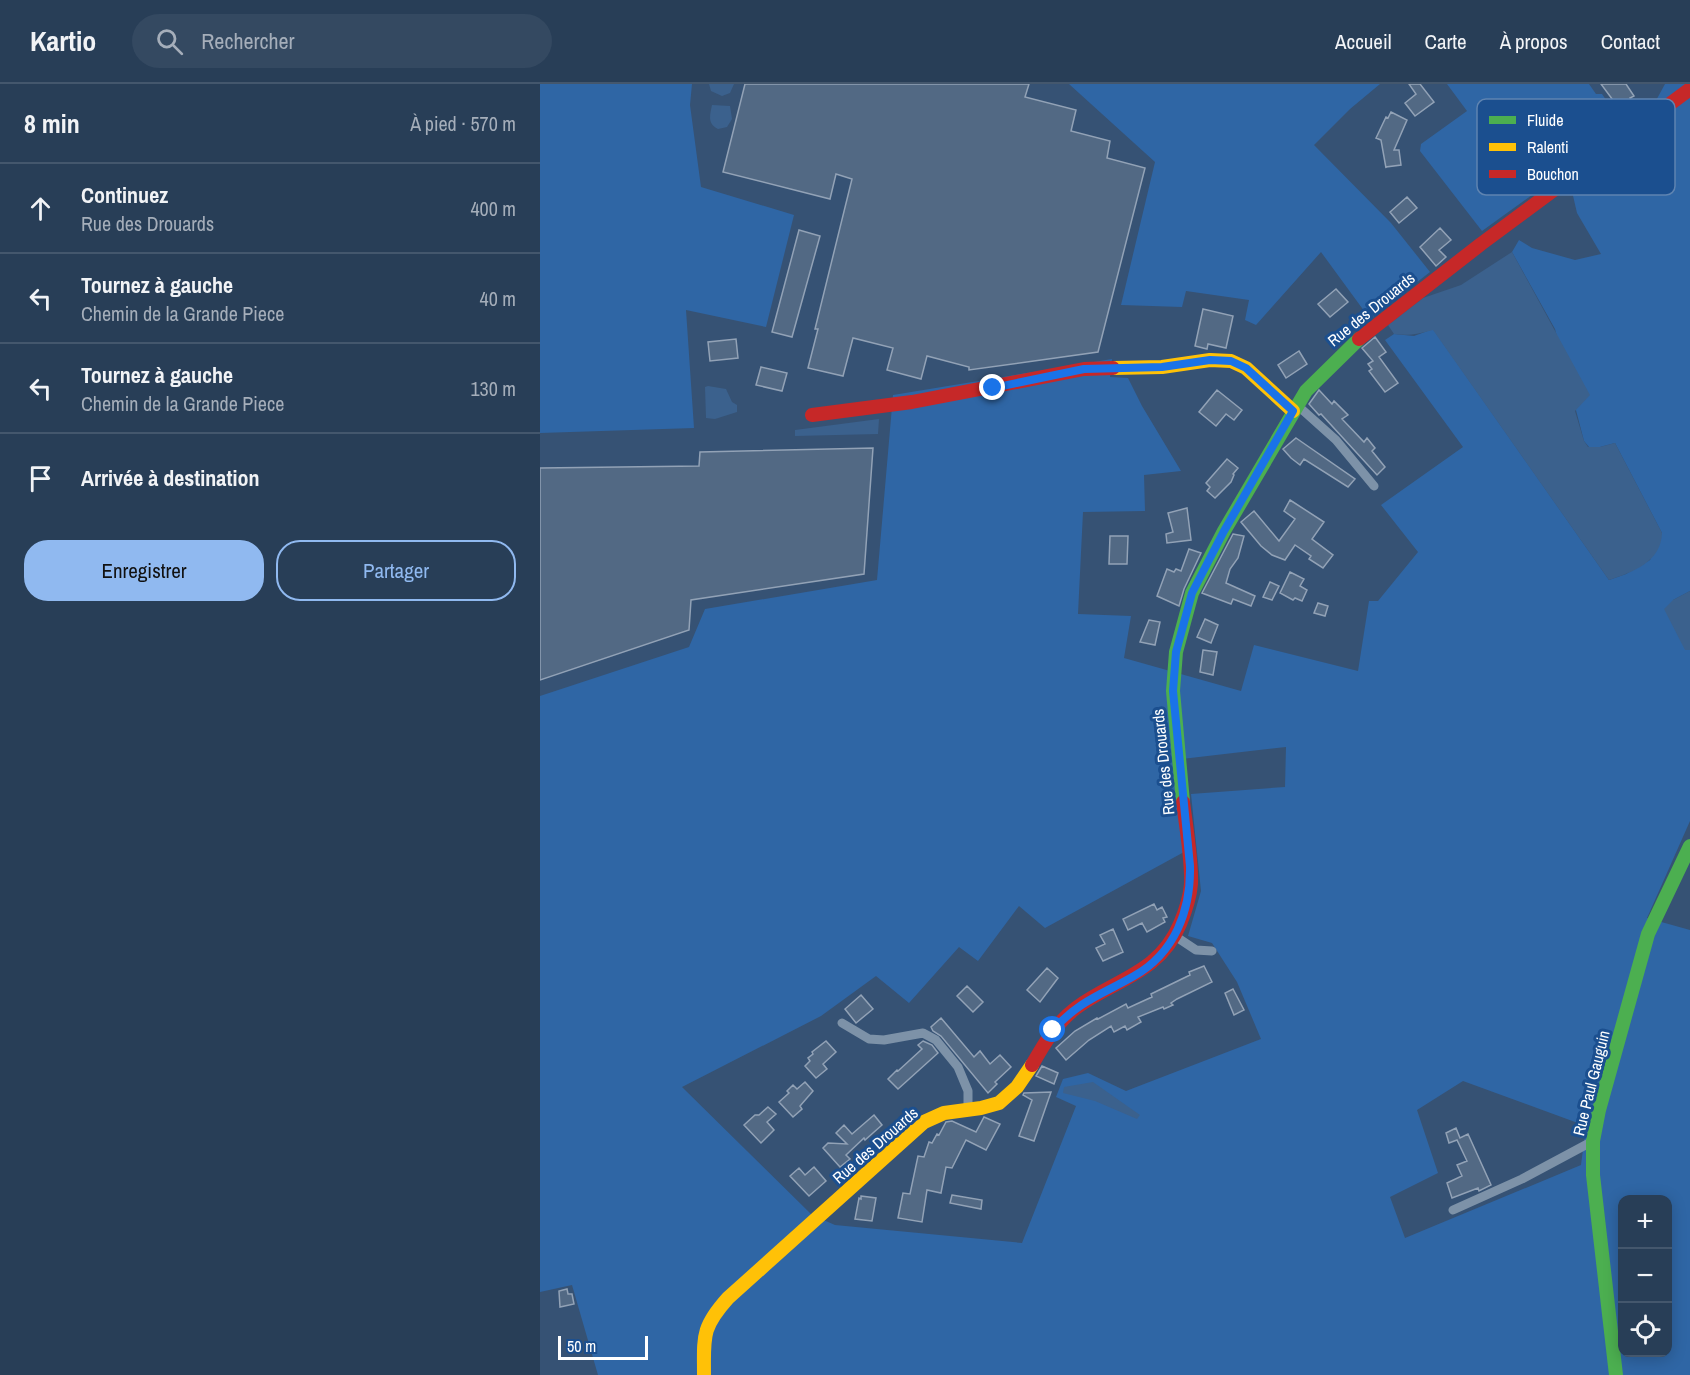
<!DOCTYPE html>
<html lang="fr">
<head>
<meta charset="utf-8">
<style>
  :root { --surface:#283e57; --page:#344961; --text:#f1f3f6; --muted:#a5aeba; --line:#44576d; --accent:#90b9f0 }
  body { margin:0; font-family:"Archivo Narrow",sans-serif; background:var(--page); color:var(--text) }
  .controls { position:absolute; right:18px; bottom:18px; display:grid; overflow:hidden; border-radius:12px; box-shadow:0 3px 15px #0003 }
  .controls button { width:54px; height:54px; display:grid; place-items:center; padding:0; border:0; border-bottom:2px solid var(--line); background:var(--surface); color:var(--text); font:30px sans-serif }
  .scale { position:absolute; left:18px; bottom:15px; width:90px; box-sizing:border-box; padding-left:6px; border:3px solid #fff; border-top:0; font-size:16px; line-height:21px; white-space:nowrap; color:#fff; -webkit-text-stroke:4px #1b4f8f; paint-order:stroke }
  .stop { position:absolute; width:18px; height:18px; margin:-14px; border:4px solid #1a73e8; border-radius:50%; background:#fff }
  .stop.end { background:#1a73e8; border-color:#fff; box-shadow:0 2px 6px #0008 }
  .list { margin:0; padding:0; list-style:none }
  h2 { display:flex; justify-content:space-between; align-items:center; height:78px; margin:0; padding:0 24px; font-size:26px }
  h2 small { font-size:20px; font-weight:400; color:var(--muted) }
  .list li { display:grid; grid-template-columns:39px 1fr auto; gap:18px; align-items:center; box-sizing:border-box; height:90px; padding:0 24px; border-top:2px solid var(--line) }
  .list b { display:block; font-size:22px; white-space:nowrap }
  .list p { margin:0; font-size:20px; white-space:nowrap; color:var(--muted) }
  .list em { font-size:20px; font-style:normal; color:var(--muted) }
  .actions { display:flex; gap:12px; padding:18px 24px }
  .actions a { flex:1; padding:14px 0; border:2px solid var(--accent); border-radius:24px; text-align:center; font-size:21px; color:var(--accent) }
  .actions .main { background:var(--accent); color:#111 }
  .icon { flex:none; width:33px; height:33px; fill:none; stroke:currentColor; stroke-width:2; stroke-linecap:round; stroke-linejoin:round }
  .map { position:relative; flex:none; width:1150px; height:1291px; overflow:hidden }
  header { display:flex; align-items:center; gap:36px; box-sizing:border-box; height:84px; padding:0 30px; background:var(--surface); border-bottom:2px solid var(--line) }
  header strong { font-size:28px }
  nav { display:flex; gap:33px; margin-inline-start:auto; font-size:21px }
  .search { width:420px; height:54px; background:var(--page); display:flex; align-items:center; gap:15px; box-sizing:border-box; padding:0 21px; border-radius:33px; color:var(--muted); font-size:22px }
  main { display:flex }
  aside { flex:1; background:var(--surface) }
  .map>svg:first-child { display:block }
  .green { fill:#2f66a5; fill-rule:evenodd }
  .water { fill:#3b618d }
  .building { fill:#526984; stroke:#92a2b6; stroke-width:1.5 }
  .lines { fill:none; stroke-linecap:round; stroke-linejoin:round }
  .street { stroke:#7d92a8; stroke-width:9 }
  .fast { stroke:#4caf50; stroke-width:14 }
  .slow { stroke:#ffc107; stroke-width:14 }
  .jam { stroke:#c62828; stroke-width:14 }
  .route { stroke:#1a73e8; stroke-width:8 }
  .labels { text-anchor:middle; stroke-width:6; stroke-linejoin:round; paint-order:stroke }
  .street-label { font-size:16px; fill:#fff; stroke:#1b4f8f }
  .key { fill:#1b4f8f; stroke:#5f84b1; stroke-width:1.5 }
  .key-label { font-size:16px; fill:#fff }
</style>
</head>
<body>
<header>
<strong>Kartio</strong>
<div class="search"><svg class="icon" aria-label="search" viewBox="0 0 24 24"><circle cx="10" cy="10" r="6"/><path d="M15 15l6 6"/></svg>Rechercher</div>
<nav><a>Accueil</a><a>Carte</a><a>À propos</a><a>Contact</a></nav>
</header>
<main>
<aside>
<h2>8 min<small>À pied · 570 m</small></h2>
<ul class="list">
<li><svg class="icon" aria-label="ahead" viewBox="0 0 24 24"><path d="M12 20V5M6 11l6-6 6 6"/></svg><div><b>Continuez</b><p>Rue des Drouards</p></div><em>400 m</em></li>
<li><svg class="icon" aria-label="left" viewBox="0 0 24 24"><path d="M17 20v-9H6M10 6l-5 5 5 5"/></svg><div><b>Tournez à gauche</b><p>Chemin de la Grande Piece</p></div><em>40 m</em></li>
<li><svg class="icon" aria-label="left" viewBox="0 0 24 24"><path d="M17 20v-9H6M10 6l-5 5 5 5"/></svg><div><b>Tournez à gauche</b><p>Chemin de la Grande Piece</p></div><em>130 m</em></li>
<li><svg class="icon" aria-label="arrive" viewBox="0 0 24 24"><path d="M6 21V4h12l-3 4 3 4H6"/></svg><div><b>Arrivée à destination</b></div></li>
</ul>
<div class="actions"><a class="main">Enregistrer</a><a>Partager</a></div>
</aside>
<div class="map">
<svg width="1150" height="1291" viewBox="0 0 1150 1291">
  <rect width="100%" height="100%" fill="#365274"/>
  <path class="green" d="M0 0H152L150 21 161 103 254 131 226 243 146 226 154 344 0 349Z
    M529 0H840L810 25 774 61 851 139 890 188 830 235 781 168 716 241 705 236 709 216 646 207 642 223 581 221 615 78Z
    M907 0H1049L1056 10H1062L1085 44 942 147 880 67 881 60 927 27Z
    M1125 0H1150V507L1133 516 1148 566H1150V737L1107 834 1150 846V1291H58L32 1201 0 1208V612L149 563 165 525 337 496 353 311 572 275 570 293 588 294 602 322 641 387 604 391 605 427 543 428 538 530 591 532 584 574 701 607 714 561 818 587 829 517H838L878 468 841 421 923 363 845 256 854 250 874 252 893 245 1069 496 1086 490 1110 476 1122 449 1075 359 1060 363H1049L1044 357 1015 245 972 168 979 156 992 164 1035 176 1061 170 1037 129 1031 103 1121 35 1113 22ZM746 663 745 703 651 710 661 807 648 852 672 859 697 898 721 955 586 1007 548 989 523 995 516 1013 536 1022 482 1159 295 1141 272 1131 142 1003 281 932 336 892 369 919 419 863 438 877 479 822 505 844 644 768 633 676ZM923 997 1046 1042 1041 1081 865 1154 850 1113 898 1089 877 1026ZM1082 1116H1128V1268H1082Z"/>
  <path class="water" d="M169 0H194L190 9 182 12 171 7Z
    M172 21 190 22 192 35 187 43 178 45C167 40 170 31 172 21Z
    M972 168 1050 311 1035 327 1044 357 1048 363H1060L1075 359 1122 449C1121 478 1093 488 1069 496L893 246C878 250 869 252 854 250L848 241 883 214 921 201Z
    M168 302 186 305 192 318 197 321V328L175 335 166 334 165 303Z
    M339 335 338 350 255 352V346Z
    M1150 507V566H1145L1124 525 1133 516Z
    M553 998 600 1031 597 1035 555 1017 523 1009 524 1003Z"/>
  <path class="building" d="M205 0H489L485 13 536 26 531 47 570 57 567 74 605 84 558 268 429 286V283L387 272 381 295 347 286 353 264 313 254 303 292 268 284 278 245H275L312 95 296 90 290 115 183 88Z
    M869 0H880L894 18 875 32 865 19 876 10Z
    M1061 0H1086L1094 12 1090 14 1102 29 1088 39 1084 31Z
    M851 28 867 36 854 66H859L861 81 846 83V84L841 56 836 54 846 33 848 34Z
    M867 113 877 124 859 139 850 128Z
    M900 144 911 156 899 166 906 173 896 182 880 163Z
    M259 146 280 152 252 253 232 248Z
    M796 205 808 218 790 233 778 220Z
    M663 225 693 232 686 264 668 260 667 265 655 262Z
    M835 253 846 268 839 273 858 299 845 308 829 287 832 285 828 280 833 277 822 264Z
    M196 255 198 274 170 277 168 258Z
    M759 267 767 280 746 294 738 281Z
    M221 283 247 289 242 307 216 301Z
    M677 306 702 326 694 336 686 330 676 342 659 328Z
    M779 306 792 320 794 317 808 331 802 335 824 358 827 354 835 364 832 367 845 383 837 391 781 330 779 331 769 320Z
    M756 354 815 395 808 403 764 375 760 381 751 374 743 365Z
    M333 364 324 490 151 516 149 546 0 596V384L159 382 160 368Z
    M687 375 698 384 693 390 694 391 691 398 675 414 667 407 670 403 666 399Z
    M750 416 784 438 772 455 793 471 783 484 769 475 771 472 755 461 745 476 732 471 721 462 701 438 714 427 739 457 755 435 744 427Z
    M647 424 651 456 627 459 626 450 633 448 628 429Z
    M693 450 704 452 698 474 690 485 686 499 715 512 711 522 693 515 691 520 662 509Z
    M570 452H588L587 480H569Z
    M649 465 661 469 644 505 639 522 617 512 627 485 634 488 636 485 641 487Z
    M750 488 764 495 760 502 767 506 762 517 755 514 753 516 740 509Z
    M730 498 739 502 732 516 723 513Z
    M778 519 788 522 785 532 774 529Z
    M665 535 678 541 671 559 657 553Z
    M609 536 620 538 615 561 600 558Z
    M663 566 677 568 673 591 660 588Z
    M614 820 617 826 622 823 627 833 623 834 625 838 607 848 602 839 588 846 583 835Z
    M573 845 583 868 563 877 556 864 565 860 560 851Z
    M664 882 672 898 637 915 631 919 633 921 624 925 623 923 598 933 601 938 587 946 585 942 574 948 571 942 549 956 526 976 516 964 535 947 557 934 558 935 586 920 588 924 601 918 612 913 611 910 650 891 649 888Z
    M507 884 518 894 500 918 487 906Z
    M427 902 443 918 433 928 417 912Z
    M693 905 704 926 694 931 685 909Z
    M321 911 333 925 316 939 305 925Z
    M401 934 434 973 440 967 450 980 460 971 471 983 455 998 457 1000 448 1009 401 952 393 947 391 943Z
    M286 957 296 968 283 980 287 985 276 994 265 982 270 977 268 974 273 970 272 968Z
    M383 957 392 961 398 969 358 1005 348 995 357 986 358 987 382 965 378 961Z
    M502 982 518 989 514 1000 496 992Z
    M265 998 273 1007 260 1022 262 1025 253 1033 239 1018 249 1009 247 1007 253 1001 257 1005Z
    M511 1008 494 1057 479 1052 492 1016 483 1011 484 1009Z
    M228 1023 236 1030 227 1038 234 1046 221 1059 204 1041 215 1031H219Z
    M334 1031 342 1041 325 1056 324 1054 306 1071 310 1075 300 1083 283 1064 288 1059 307 1060 296 1049 304 1041 312 1050Z
    M444 1033 460 1040 446 1066 426 1056 412 1084 406 1083 401 1109 387 1106 382 1138 358 1134 363 1109 370 1110 378 1072 384 1073 389 1058 392 1059 397 1050 399 1051 406 1038 412 1037 436 1048Z
    M916 1044 920 1054 928 1050 951 1101 939 1107 938 1104 912 1114 907 1099 922 1092 917 1081 927 1077 917 1056 909 1059 906 1049Z
    M274 1083 286 1097 269 1112 250 1092 259 1084 265 1091Z
    M412 1111 442 1116 441 1125 410 1119Z
    M321 1112 336 1114 332 1137 315 1135 319 1114 321 1115Z
    M27 1205 28 1210H32L34 1220 20 1223 19 1207Z"/>
  <g class="lines">
    <path class="street" d="M757 321 796 356 834 402
      M635 852 656 866 672 867
      M302 939 329 955 344 956 383 949 396 956 418 983 428 1007V1025
      M913 1126 982 1095 1053 1057"/>
    <path class="fast" d="M643 718 633 607 636 568 652 509 684 447 766 307 819 255
      M1076 1291 1053 1091V1057L1059 1026 1108 850 1150 762"/>
    <path class="slow" d="M573 284 622 283 670 276 691 277 706 284 753 327
      M164 1291C164 1253 161 1244 188 1214L384 1038 404 1029 441 1024 459 1019 477 1003 492 981"/>
    <path class="jam" d="M819 255 941 160 1150 5
      M272 331 372 318 544 285 573 284
      M492 981C504 960 516 939 536 924 575 895 619 890 640 840 645 828 650 813 651 800 652 775 646 743 643 718"/>
  </g>
  <g class="lines">
    <path class="route" d="M453 304 544 285 622 283 670 276 691 277 706 284 753 327 684 447 652 509 636 568 633 607 650 782C651 826 635 869 594 892 561 911 540 916 513 946"/>
  </g>
  <g class="labels">
    <g class="street-label">
      <text transform="translate(831 225) rotate(-39)" y="6">Rue des Drouards</text>
      <text transform="translate(623 678) rotate(-96)" y="6">Rue des Drouards</text>
      <text transform="translate(1051 999) rotate(-76)" y="6">Rue Paul Gauguin</text>
      <text transform="translate(335 1061) rotate(-41)" y="6">Rue des Drouards</text>
    </g>
  </g>
  <rect x="937" y="15" width="198" height="96" rx="9" class="key"/>
  <rect x="949" y="32" width="27" height="8" fill="#4caf50"/>
  <rect x="949" y="59" width="27" height="8" fill="#ffc107"/>
  <rect x="949" y="86" width="27" height="8" fill="#c62828"/>
  <g class="key-label">
    <text x="987" y="42">Fluide</text>
    <text x="987" y="69">Ralenti</text>
    <text x="987" y="96">Bouchon</text>
  </g>
</svg>
<div class="controls">
<button>+</button>
<button>−</button>
<button><svg class="icon" aria-label="locate" viewBox="0 0 24 24"><circle cx="12" cy="12" r="6"/><path d="M12 2v4M12 18v4M2 12h4M18 12h4"/></svg></button>
</div>
<div class="scale">50 m</div>
<div class="stop" style="left:513px;top:946px"></div>
<div class="stop end" style="left:453px;top:304px"></div>
</div>
</main>
</body>
</html>
